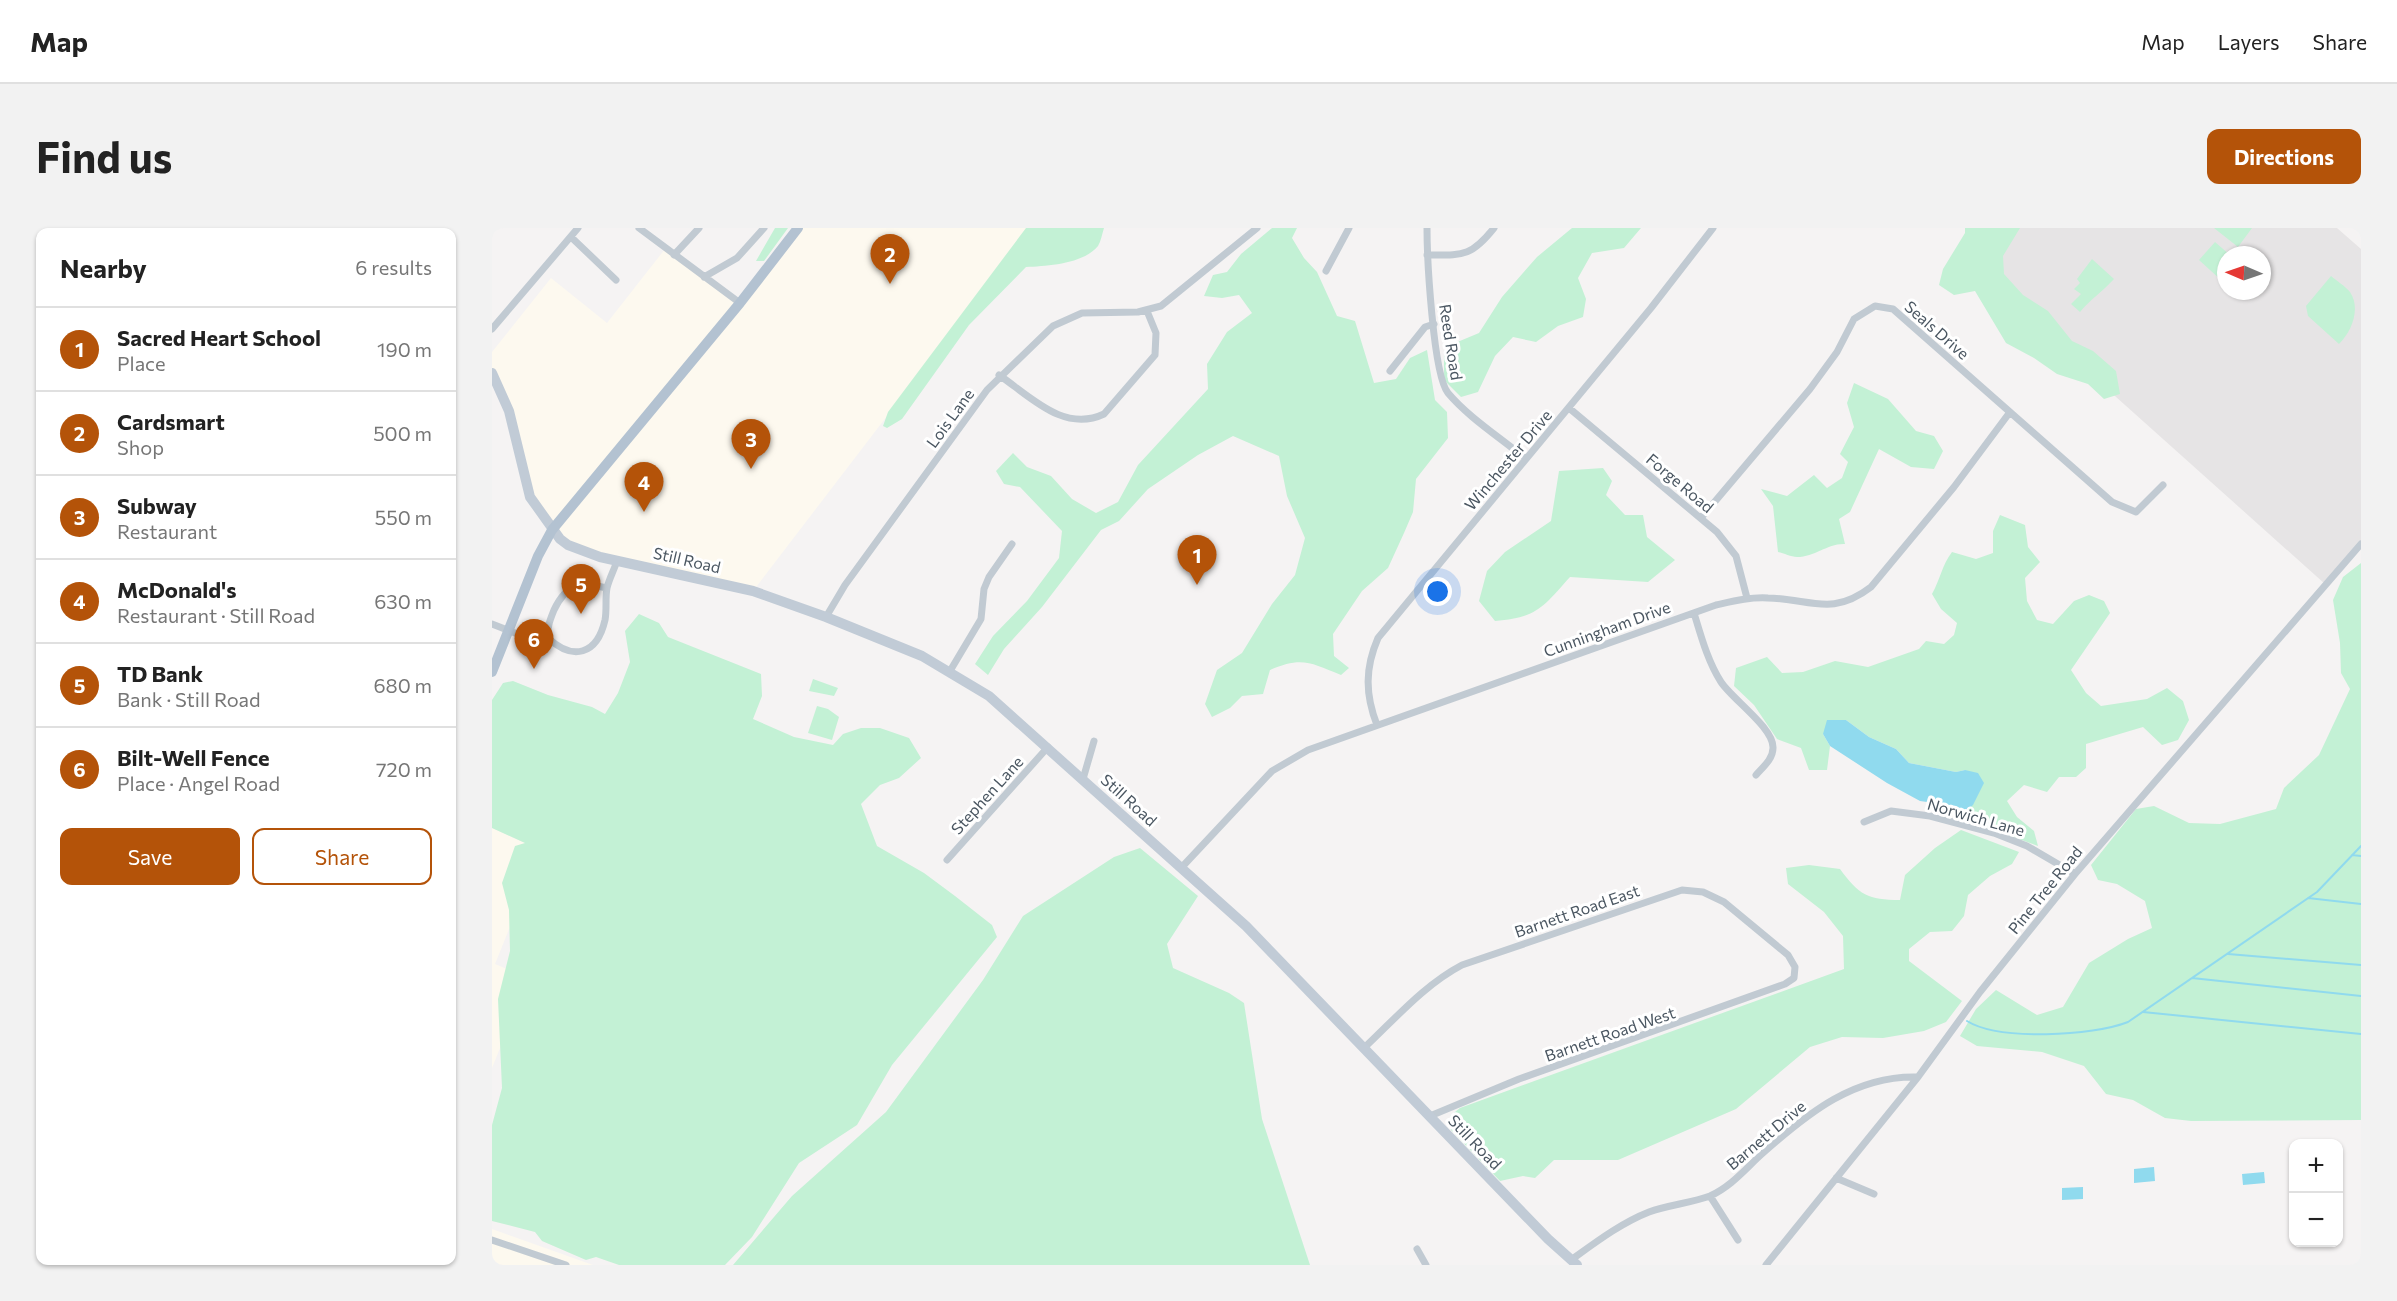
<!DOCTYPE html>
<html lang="en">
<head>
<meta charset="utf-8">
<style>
  :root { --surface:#fff; --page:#f2f2f2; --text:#222; --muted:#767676; --line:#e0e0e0; --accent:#b45309 }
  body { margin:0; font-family:Commissioner,sans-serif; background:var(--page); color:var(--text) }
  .controls { position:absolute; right:18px; bottom:18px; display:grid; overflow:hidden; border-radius:12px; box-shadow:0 2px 4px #0004 }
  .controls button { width:54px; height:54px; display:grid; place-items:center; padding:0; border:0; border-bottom:2px solid var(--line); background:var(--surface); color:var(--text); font:30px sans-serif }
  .compass { position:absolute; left:1725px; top:18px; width:54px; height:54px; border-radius:50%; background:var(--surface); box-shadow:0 2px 4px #0004; rotate:272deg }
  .you { position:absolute; left:946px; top:364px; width:21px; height:21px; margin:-15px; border:4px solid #fff; border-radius:50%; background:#1a73e8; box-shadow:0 0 0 9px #1a73e833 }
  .badge { display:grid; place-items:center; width:39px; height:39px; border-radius:50%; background:var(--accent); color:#fff; font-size:20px; font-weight:700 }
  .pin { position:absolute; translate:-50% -50px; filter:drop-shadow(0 2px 3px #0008) }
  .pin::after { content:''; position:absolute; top:32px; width:21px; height:18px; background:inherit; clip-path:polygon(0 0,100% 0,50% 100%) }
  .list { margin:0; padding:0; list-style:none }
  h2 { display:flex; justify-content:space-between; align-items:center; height:78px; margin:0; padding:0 24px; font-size:26px }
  h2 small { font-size:20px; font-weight:400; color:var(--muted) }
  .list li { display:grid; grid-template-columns:39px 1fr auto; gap:18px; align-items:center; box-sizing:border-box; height:84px; padding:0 24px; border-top:2px solid var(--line) }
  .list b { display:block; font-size:22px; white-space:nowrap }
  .list p { margin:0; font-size:20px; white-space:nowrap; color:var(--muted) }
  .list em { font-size:20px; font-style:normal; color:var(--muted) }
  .actions { display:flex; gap:12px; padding:18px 24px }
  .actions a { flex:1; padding:14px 0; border:2px solid var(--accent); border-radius:12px; text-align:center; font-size:21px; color:var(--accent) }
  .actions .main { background:var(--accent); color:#fff }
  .map { position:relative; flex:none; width:1869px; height:1037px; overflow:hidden; border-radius:12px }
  header { display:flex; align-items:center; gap:36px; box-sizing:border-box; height:84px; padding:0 30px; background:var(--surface); border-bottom:2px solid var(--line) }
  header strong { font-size:28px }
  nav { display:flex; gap:33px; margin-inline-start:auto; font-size:21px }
  .intro { display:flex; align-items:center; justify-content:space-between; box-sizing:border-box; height:144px; padding:0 36px }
  h1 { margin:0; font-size:42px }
  .button { padding:15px 27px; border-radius:12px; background:var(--accent); color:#fff; font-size:21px; font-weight:700 }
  main { display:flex; gap:36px; padding:0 36px }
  aside { flex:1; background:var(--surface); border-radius:12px; box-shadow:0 2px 4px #0004 }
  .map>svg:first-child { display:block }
  .commercial { fill:#fdf9ef }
  .education { fill:#e6e4e5; fill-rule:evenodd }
  .green { fill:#c3f1d5 }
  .water { fill:#90daee }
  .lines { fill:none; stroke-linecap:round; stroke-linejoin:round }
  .stream { stroke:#90daee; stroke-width:2 }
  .minor { stroke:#c1cad2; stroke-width:7 }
  .secondary { stroke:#c1cbd6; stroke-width:10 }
  .primary { stroke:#b3c2d1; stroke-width:10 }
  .labels { text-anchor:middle; stroke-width:6; stroke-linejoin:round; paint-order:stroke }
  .street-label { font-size:16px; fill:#4a5661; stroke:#fff }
</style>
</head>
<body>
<header>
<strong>Map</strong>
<nav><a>Map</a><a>Layers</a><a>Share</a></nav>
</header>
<div class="intro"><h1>Find us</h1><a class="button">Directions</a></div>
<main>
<aside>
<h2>Nearby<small>6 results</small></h2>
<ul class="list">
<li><span class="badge">1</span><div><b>Sacred Heart School</b><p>Place</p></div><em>190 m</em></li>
<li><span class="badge">2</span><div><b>Cardsmart</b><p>Shop</p></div><em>500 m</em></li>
<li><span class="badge">3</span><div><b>Subway</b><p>Restaurant</p></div><em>550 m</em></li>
<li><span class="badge">4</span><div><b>McDonald's</b><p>Restaurant · Still Road</p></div><em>630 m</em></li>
<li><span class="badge">5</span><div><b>TD Bank</b><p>Bank · Still Road</p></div><em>680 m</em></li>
<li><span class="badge">6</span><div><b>Bilt-Well Fence</b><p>Place · Angel Road</p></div><em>720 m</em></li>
</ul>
<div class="actions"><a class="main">Save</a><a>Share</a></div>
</aside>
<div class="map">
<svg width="1869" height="1037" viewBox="0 0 1869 1037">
  <rect width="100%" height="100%" fill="#f5f3f3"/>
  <path class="commercial" d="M306 0H539L261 363 76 317 46 283 0 145V124L59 50 115 95 173 21 248 75Z
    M0 600 49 622 3 736 36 750 0 840Z
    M0 1001 101 1037H0Z"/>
  <path class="education" d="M1516 0H1845L1869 21V316L1833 356 1481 41ZM1734 27H1770V63H1734Z"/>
  <path class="green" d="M283 0H296L272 33H264Z
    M534 0H612C610 6 609 13 606 18 591 36 556 38 534 39L477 97 410 191 395 200 391 198 396 184Z
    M780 0H805L800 10 812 30 825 44 845 88 863 93 882 155 904 151 918 130 935 122 943 172 955 184 956 210 924 251 921 284 912 305 896 340 870 363 841 406 842 428 857 440 849 447C819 435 810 428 778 442L771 466 750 468 738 480 720 489 713 476 725 442 750 425 780 376 803 347 813 310 795 268 787 228 741 208 706 227 656 261 627 293 609 302 550 379 512 421 496 447 483 436 501 408 535 373 567 330 570 303 528 259 512 256 504 243 521 225 535 239 559 248 580 271 604 285 626 274 646 237 716 161 715 136 735 104 760 85 747 67 730 70 712 68 721 47 735 44 749 26Z
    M1080 0H1149L1132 20 1100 25 1086 50 1094 71 1091 89 1066 98 1044 114 1021 109 1003 128 986 164 969 169 952 152V126L963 115 987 105 1010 69 1045 29Z
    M1473 0H1528L1511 28 1512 46 1531 67 1556 83 1580 113 1601 123 1624 143 1628 166 1612 171 1596 156 1565 146 1542 130 1514 115 1483 63 1462 67 1447 57 1451 41 1473 5Z
    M1722 0H1760L1746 19Z
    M1723 14 1738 27H1734V46L1729 52 1707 32Z
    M1600 31 1622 51C1610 64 1600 70 1588 84L1579 76 1589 66 1582 61 1588 55 1585 51Z
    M1839 48C1845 53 1853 58 1858 64 1869 80 1860 103 1847 116L1816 88 1814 78Z
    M1362 155 1396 171 1424 203 1442 208 1451 223 1442 241 1419 239 1387 221 1358 284 1347 291 1353 316C1336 315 1323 329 1305 329 1299 329 1292 325 1286 324L1281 278 1269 261 1295 268 1322 247 1335 260 1350 250 1356 234 1348 226 1362 199 1355 175Z
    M1111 240 1120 253 1114 267 1133 287H1151L1155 309 1183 332 1156 354 1078 349C1051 379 1045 390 1003 393L987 373 995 343 1013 324 1059 293 1067 243Z
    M1508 287 1533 297 1536 319 1548 334 1533 350 1535 373 1545 392 1561 396 1582 373 1597 367 1612 373 1618 385 1579 442 1594 465 1609 478 1655 471 1675 460 1691 473 1697 492 1686 512 1670 517 1651 499 1594 516V540L1584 549H1567L1555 564 1532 557 1515 573 1525 589 1542 603 1546 618 1494 599 1461 592 1471 586 1473 542 1464 544 1417 535 1404 521 1377 509 1354 492 1331 506 1338 518 1335 542H1317L1309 520 1285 511 1262 477 1242 458 1244 440 1275 429 1290 445 1311 444 1343 433 1376 439 1427 421 1434 413 1452 416 1462 407 1465 395 1449 381 1440 366C1448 352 1450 337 1460 324L1484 331 1501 325V303Z
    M1869 335V892L1699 893 1673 890 1641 872 1614 866 1592 838 1550 824 1485 818 1468 808 1484 781 1504 762 1545 787 1571 779 1597 735 1636 711 1660 700 1653 673 1625 656 1606 652 1599 637 1644 581 1662 578 1697 595 1728 596 1784 581 1792 560 1827 527 1858 461 1849 445 1848 415 1841 372 1851 349Z
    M147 386 167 395 176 409 269 446 270 468 261 491 302 509 341 517 351 506 369 500H388L417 510 429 530 407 550 388 557 369 576 385 618 432 645 463 668 500 697 505 709 400 837 365 897 307 935 260 1009 233 1037H127L104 1029 94 1032 50 1013 43 1004 0 993V897L10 860 6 771 18 723 17 682 10 655 23 618 33 615 0 600V472L11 455 21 453 56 467 100 479 113 486 126 465 138 434 133 403Z
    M321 451 346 460 342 468 317 463Z
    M325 478 336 481 347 489 340 512 316 505Z
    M1469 602 1527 624 1520 636 1498 648 1476 667 1472 688 1460 703 1438 704 1417 721V733L1470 773 1454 794 1432 803 1391 810 1350 809 1318 819 1244 881 1126 932H1062L1043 950 1031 948 1008 953 959 902 958 888 968 880 1352 741 1351 708 1332 684 1296 656 1294 640 1317 637 1348 641C1367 667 1376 672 1408 672L1413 647 1443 620Z
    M648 620 706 668 675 716 681 740 737 765 752 775 770 891 818 1037H241L300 968 394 884 491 752 531 688 622 629Z"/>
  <path class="water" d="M1335 492H1354L1377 509 1404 521 1417 535 1464 544 1473 542 1486 545 1492 555 1481 577 1471 586 1449 576 1428 573 1395 555 1338 518 1331 506Z
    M1662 939 1663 953 1642 955V941Z
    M1772 944 1773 955 1751 957 1750 946Z
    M1591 959V971L1570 972V960Z"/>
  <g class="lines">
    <path class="stream" d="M1860 627 1869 628
      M1816 670 1869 676
      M1736 726 1869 737
      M1700 750 1869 768
      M1651 784 1869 806
      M1475 793C1507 813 1601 808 1636 794L1825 664 1869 618"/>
    <path class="minor" d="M147 0 248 75
      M935 0C935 28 941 147 956 165 977 190 1009 210 1034 231
      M79 9 124 52
      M182 27 207 0
      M935 27C971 27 979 29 1002 0
      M834 43 857 0
      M212 49 245 30 272 0
      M0 101 86 0
      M898 143 933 99 942 96
      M507 147C539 169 572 205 612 186L663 127 664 105 655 83
      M1077 180 1225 304 1244 328 1255 370
      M1209 290 1318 161 1345 124 1362 91 1383 78 1401 81 1620 274 1644 284 1671 257
      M115 360C87 354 75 355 62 382 58 392 55 399 56 410 81 433 105 427 113 392 115 382 113 370 115 360 117 351 122 342 125 333
      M1202 385C1209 408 1216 434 1229 454 1240 471 1282 500 1281 520 1281 531 1271 539 1264 547
      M334 389 353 357 495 162 561 98 590 85 646 84 669 78 765 0
      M0 396 41 412 56 410
      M458 443 489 391 492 361 497 349 520 316
      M885 497C873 466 873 440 886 410L1159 80 1221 0
      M591 551 602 513
      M1372 594 1399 583 1438 588 1502 605 1535 618 1583 646
      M455 632 556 519
      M690 639 780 543 816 522 1224 377C1242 373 1258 369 1276 370 1319 371 1340 389 1379 359L1462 259 1518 184
      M872 820C903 791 932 757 970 737L1190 662 1211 664 1232 674 1296 727 1303 739 1302 750 1293 756 1027 851 938 888
      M1344 950 1382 966
      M1218 968 1246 1012
      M0 1012 74 1037
      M925 1021 934 1037
      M1079 1032C1104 1014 1129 995 1157 984 1176 977 1199 975 1218 968 1240 958 1254 940 1271 925 1316 885 1363 847 1426 849
      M1274 1037 1426 849 1488 764 1583 646 1869 316"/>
    <path class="secondary" d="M0 145 17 183 38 269 68 311 76 317 108 329 261 363 334 389 430 428 497 468 754 698 1056 1011 1085 1037"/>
    <path class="primary" d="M0 444 46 328 60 302 248 75 306 0"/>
  </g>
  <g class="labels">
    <g class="street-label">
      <text transform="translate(1445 102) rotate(41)" y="6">Seals Drive</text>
      <text transform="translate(959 114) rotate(81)" y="6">Reed Road</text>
      <text transform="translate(458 190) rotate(-54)" y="6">Lois Lane</text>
      <text transform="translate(1016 232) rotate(-50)" y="6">Winchester Drive</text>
      <text transform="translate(1188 255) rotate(40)" y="6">Forge Road</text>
      <text transform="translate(195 332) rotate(13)" y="6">Still Road</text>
      <text transform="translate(1115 401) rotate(-20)" y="6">Cunningham Drive</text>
      <text transform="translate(495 567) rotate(-48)" y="6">Stephen Lane</text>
      <text transform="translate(637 572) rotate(42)" y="6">Still Road</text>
      <text transform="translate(1484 589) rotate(16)" y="6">Norwich Lane</text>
      <text transform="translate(1553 662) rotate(-51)" y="6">Pine Tree Road</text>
      <text transform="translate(1085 683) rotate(-19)" y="6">Barnett Road East</text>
      <text transform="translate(1118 806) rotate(-19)" y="6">Barnett Road West</text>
      <text transform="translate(1274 907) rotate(-40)" y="6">Barnett Drive</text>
      <text transform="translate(983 914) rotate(46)" y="6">Still Road</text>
    </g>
  </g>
</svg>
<div class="controls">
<button>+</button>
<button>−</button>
</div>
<svg class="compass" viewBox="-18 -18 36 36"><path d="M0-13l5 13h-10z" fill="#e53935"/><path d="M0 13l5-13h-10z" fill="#767676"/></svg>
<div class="you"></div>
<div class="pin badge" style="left:705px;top:357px">1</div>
<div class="pin badge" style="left:398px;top:56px">2</div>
<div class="pin badge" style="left:259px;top:241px">3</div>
<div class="pin badge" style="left:152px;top:284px">4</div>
<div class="pin badge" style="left:89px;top:386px">5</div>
<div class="pin badge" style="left:42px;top:441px">6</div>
</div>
</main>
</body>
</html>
